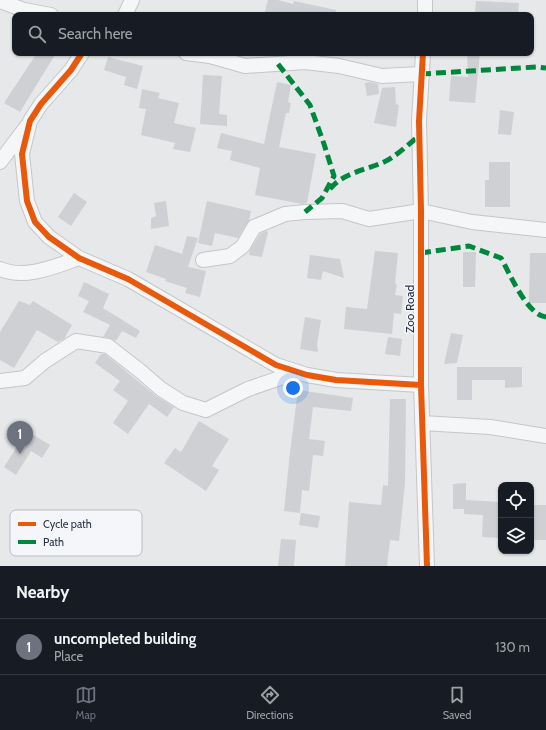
<!DOCTYPE html>
<html lang="en">
<head>
<meta charset="utf-8">
<style>
  :root { --surface:#171b24; --page:#242831; --text:#f1f3f6; --muted:#9ea1a6; --line:#363941; --accent:#6c737f }
  body { margin:0; font-family:Cabin,sans-serif; background:var(--page); color:var(--text) }
  .controls { position:absolute; right:12px; bottom:12px; display:grid; overflow:hidden; border-radius:8px; box-shadow:0 1px 3px #0004 }
  .controls button { width:36px; height:36px; display:grid; place-items:center; padding:0; border:0; border-bottom:1px solid var(--line); background:var(--surface); color:var(--text); font:20px sans-serif }
  .you { position:absolute; left:293px; top:388px; width:14px; height:14px; margin:-10px; border:3px solid #fff; border-radius:50%; background:#1a73e8; box-shadow:0 0 0 6px #1a73e833 }
  .badge { display:grid; place-items:center; width:26px; height:26px; border-radius:50%; background:var(--accent); color:#fff; font-size:13px; font-weight:700 }
  .pin { position:absolute; translate:-50% -33px; filter:drop-shadow(0 1px 2px #0008) }
  .pin::after { content:''; position:absolute; top:21px; width:14px; height:12px; background:inherit; clip-path:polygon(0 0,100% 0,50% 100%) }
  .list { margin:0; padding:0; list-style:none }
  h2 { display:flex; justify-content:space-between; align-items:center; height:52px; margin:0; padding:0 16px; font-size:17px }
  h2 small { font-size:13px; font-weight:400; color:var(--muted) }
  .list li { display:grid; grid-template-columns:26px 1fr auto; gap:12px; align-items:center; box-sizing:border-box; height:56px; padding:0 16px; border-top:1px solid var(--line) }
  .list b { display:block; font-size:15px; white-space:nowrap }
  .list p { margin:0; font-size:13px; white-space:nowrap; color:var(--muted) }
  .list em { font-size:13px; font-style:normal; color:var(--muted) }
  .icon { flex:none; width:22px; height:22px; fill:none; stroke:currentColor; stroke-width:2; stroke-linecap:round; stroke-linejoin:round }
  .map { position:relative; flex:none; width:546px; height:566px; overflow:hidden }
  .search { position:absolute; background:var(--surface); box-shadow:0 1px 3px #0004; left:12px; right:12px; top:12px; height:44px; display:flex; align-items:center; gap:10px; box-sizing:border-box; padding:0 14px; border-radius:8px; color:var(--muted); font-size:15px }
  .sheet { height:108px; background:var(--surface) }
  nav { display:flex; justify-content:space-around; align-items:center; box-sizing:border-box; height:56px; border-top:1px solid var(--line); background:var(--surface); font-size:11px; color:var(--muted) }
  nav a { display:grid; justify-items:center; gap:2px }
  nav .on { color:var(--accent) }
  .map>svg:first-child { display:block }
  .building { fill:#ced0d3 }
  .lines { fill:none; stroke-linecap:round; stroke-linejoin:round }
  .minor-casing { stroke:#c4c6c8; stroke-width:16 }
  .minor { stroke:#f5f6f7; stroke-width:14 }
  .quiet { stroke:#00873e; stroke-width:5; stroke-dasharray:10 5; stroke-linecap:butt }
  .cycleway-casing { stroke:#f4f6f9; stroke-width:8 }
  .cycleway { stroke:#e8590c; stroke-width:6 }
  .labels { text-anchor:middle; stroke-width:3; stroke-linejoin:round; paint-order:stroke }
  .street-label { font-size:12px; fill:#2b3445; stroke:#f4f6f9 }
  .key { fill:#f4f6f9; stroke:#b8bcc3; stroke-width:1 }
  .key-label { font-size:11px; fill:#2b3445 }
</style>
</head>
<body>
<div class="map">
<svg width="546" height="566" viewBox="0 0 546 566">
  <rect width="100%" height="100%" fill="#e6e8ea"/>
  <path class="building" d="M268 0H278L293 4 294 1 336 10 335 15H264Z
    M476 1 519 3 518 15 475 13Z
    M37 53H56L20 112 4 103Z
    M467 53H480L475 103 449 101 451 76 468 77Z
    M108 57 143 66 137 89 124 85 126 77 104 70Z
    M203 75 222 76 219 114 227 115V126L200 124Z
    M277 82 291 85 288 102 291 103 289 113H286L279 147 316 154 307 203 302 204 255 195 260 168 230 160 232 151 217 148 221 133 264 144Z
    M370 82 378 84 379 94 367 96 365 83Z
    M395 87 396 104 399 105 396 127 374 123 382 88Z
    M142 89 160 93 158 98 179 103 174 123 196 128 190 152 173 149 175 143 141 135 146 109 139 108Z
    M500 110 514 112 511 135 498 134Z
    M489 162H510V207H485V180H489Z
    M74 193 87 202 71 226 58 217Z
    M166 201 169 226 151 229V218L156 216 154 203Z
    M207 201 251 211 249 221 238 238 215 233 212 246 198 243Z
    M266 231 268 232 262 257 249 255 250 250 260 234Z
    M187 236 198 238 188 267 206 271 200 297 185 293 187 288 165 281 166 279 146 272 155 245 182 254Z
    M375 251 398 253 395 284H397L395 295 403 296 401 314 394 313 392 334 344 329 346 307 367 309Z
    M463 252H476L475 287H463Z
    M530 253H546V303H529Z
    M310 255 340 259 344 278 323 271 321 280 307 278Z
    M84 282 109 294 103 308 140 331 136 338 122 331 116 341 110 338 103 337 110 325 83 312 89 301 78 296Z
    M19 301 30 305 33 301 72 325 64 339 58 342 37 330 14 368 0 360V332Z
    M305 317 321 320 317 344 318 352 300 349Z
    M451 333 463 335 457 363 444 364Z
    M388 337 402 339 400 356 385 354Z
    M101 354H105L156 396 174 407 167 417 149 404 128 434 113 423 128 401 113 390 120 381 95 363Z
    M457 367H522V387L505 388V380H472V400H457Z
    M298 390 353 398 351 411 313 407 309 439 325 441 323 456 313 455 309 491 302 490 300 513 284 511 290 452Z
    M390 399H406L405 483 399 541 390 540 387 566H345L349 502 381 505 383 485 388 486Z
    M199 421 229 439 212 466 219 470 206 491 164 463 175 448 181 452Z
    M27 431 50 445 42 458 31 451 16 475 4 467Z
    M466 483V500L501 502V538L482 537 483 515 464 514V509H453V484Z
    M531 505H546V540H531Z
    M301 513 320 516 318 528 299 525Z
    M281 539 296 540 294 566H278Z"/>
  <g class="lines">
    <defs>
      <path id="minor" d="M0 1 24 10 51 15
        M125 15 132 0
        M425 15V0
        M82 53 71 70 41 104 30 121 22 154 27 201 35 222 49 237 79 258 128 279 276 365 307 375 336 380 421 385
        M186 53 210 56 245 66 305 62 339 66 382 76 421 74
        M423 53 419 121 421 211V385L427 566
        M0 162 27 126
        M203 260 230 256 243 246 254 227 285 214 305 212 342 211 369 219 421 211 472 222 546 230
        M0 269C25 280 56 266 79 258
        M0 381 25 378 45 361 76 341 108 346 139 370 161 389 183 403 206 410 248 389 298 372
        M422 423 490 427 546 436"/>
    </defs>
    <use href="#minor" class="minor-casing"/>
    <use href="#minor" class="minor"/>
    <path class="quiet" d="M278 64 310 105 324 144 334 176 322 198 305 212
      M421 74 536 67 546 68
      M330 189C343 173 366 170 384 162 394 158 410 143 419 136
      M421 253 469 246 501 258C510 274 527 315 546 317"/>
    <defs>
      <path id="cycleway" d="M82 53 71 70 41 104 30 121 22 154 27 201 35 222 49 237 79 258 128 279 276 365 307 375 336 380 421 385
        M423 53 419 121 421 211V385L427 566"/>
    </defs>
    <use href="#cycleway" class="cycleway-casing"/>
    <use href="#cycleway" class="cycleway"/>
  </g>
  <g class="labels">
    <g class="street-label">
      <text transform="translate(410 309) rotate(-90)" y="4">Zoo Road</text>
    </g>
  </g>
  <rect x="10" y="510" width="132" height="46" rx="6" class="key"/>
  <rect x="18" y="522" width="18" height="4" fill="#e8590c"/>
  <rect x="18" y="540" width="18" height="4" fill="#00873e"/>
  <g class="key-label">
    <text x="43" y="528">Cycle path</text>
    <text x="43" y="546">Path</text>
  </g>
</svg>
<div class="controls">
<button><svg class="icon" aria-label="locate" viewBox="0 0 24 24"><circle cx="12" cy="12" r="6"/><path d="M12 2v4M12 18v4M2 12h4M18 12h4"/></svg></button>
<button><svg class="icon" aria-label="layers" viewBox="0 0 24 24"><path d="M12 4l9 5-9 5-9-5zM3 14l9 5 9-5"/></svg></button>
</div>
<div class="you"></div>
<div class="pin badge" style="left:20px;top:454px">1</div>
<div class="search"><svg class="icon" aria-label="search" viewBox="0 0 24 24"><circle cx="10" cy="10" r="6"/><path d="M15 15l6 6"/></svg>Search here</div>
</div>
<section class="sheet">
<h2>Nearby<small></small></h2>
<ul class="list">
<li><span class="badge">1</span><div><b>uncompleted building</b><p>Place</p></div><em>130 m</em></li>
</ul>
</section>
<nav>
<a class="on"><svg class="icon" aria-label="map" viewBox="0 0 24 24"><path d="M3 6l6-2 6 2 6-2v14l-6 2-6-2-6 2zM9 4v14M15 6v14"/></svg>Map</a>
<a><svg class="icon" aria-label="directions" viewBox="0 0 24 24"><path d="M12 3l9 9-9 9-9-9zM9 14v-3h6M13 9l2 2-2 2"/></svg>Directions</a>
<a><svg class="icon" aria-label="saved" viewBox="0 0 24 24"><path d="M7 4h10v16l-5-4-5 4z"/></svg>Saved</a>
</nav>
</body>
</html>
